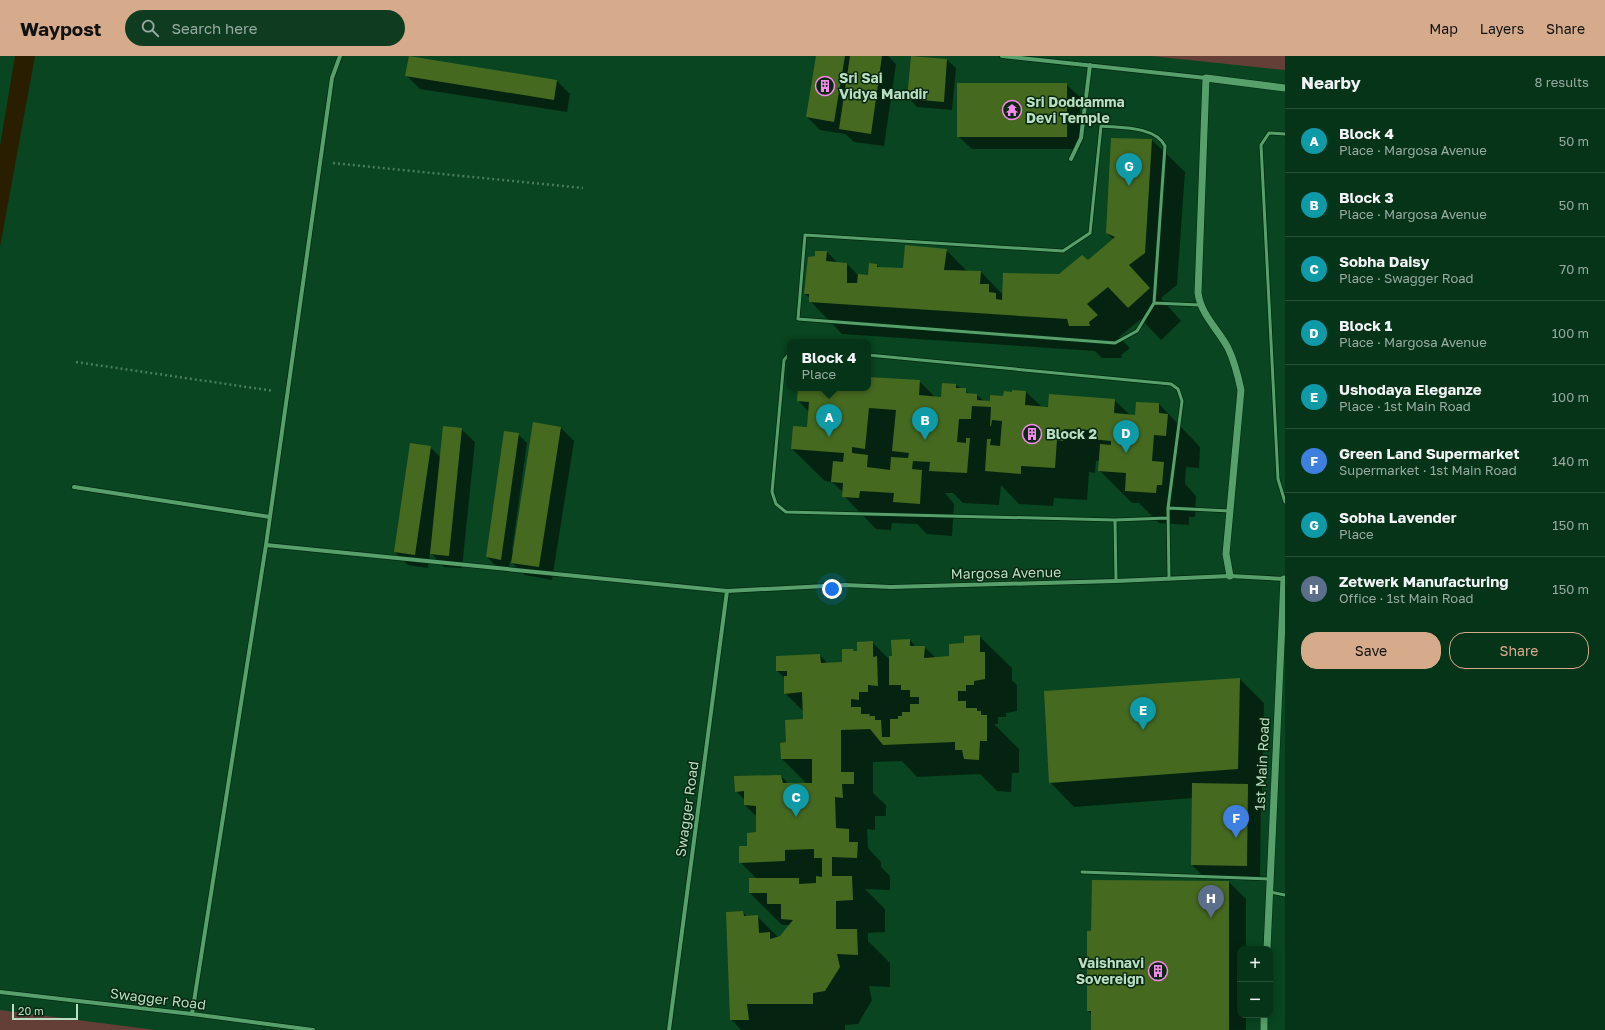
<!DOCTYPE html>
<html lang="en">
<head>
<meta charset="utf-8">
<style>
  :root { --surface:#063418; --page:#0f3c21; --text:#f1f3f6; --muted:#98aaa2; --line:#274f37; --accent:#d6ab8b }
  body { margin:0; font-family:"Golos Text",sans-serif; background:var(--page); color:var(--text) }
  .controls { position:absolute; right:12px; bottom:12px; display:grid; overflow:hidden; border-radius:8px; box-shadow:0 2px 10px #0003 }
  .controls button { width:36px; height:36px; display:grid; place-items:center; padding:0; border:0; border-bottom:1px solid var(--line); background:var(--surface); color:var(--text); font:20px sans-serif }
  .scale { position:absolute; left:12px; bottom:10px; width:66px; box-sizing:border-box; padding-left:4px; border:2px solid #badec1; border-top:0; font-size:11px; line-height:14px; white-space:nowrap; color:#badec1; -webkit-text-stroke:3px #082812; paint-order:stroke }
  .you { position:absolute; left:832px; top:533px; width:14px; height:14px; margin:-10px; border:3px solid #fff; border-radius:50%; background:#1a73e8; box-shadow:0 0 0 6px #1a73e833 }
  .badge { display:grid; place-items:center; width:26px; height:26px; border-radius:50%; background:var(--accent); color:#fff; font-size:13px; font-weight:700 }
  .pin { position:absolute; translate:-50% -33px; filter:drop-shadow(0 1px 2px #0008) }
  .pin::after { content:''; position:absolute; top:21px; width:14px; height:12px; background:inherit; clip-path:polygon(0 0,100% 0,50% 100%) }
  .popup { position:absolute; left:787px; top:283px; width:84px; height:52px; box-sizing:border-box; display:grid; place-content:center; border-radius:8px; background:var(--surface); filter:drop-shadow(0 1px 3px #0005); font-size:13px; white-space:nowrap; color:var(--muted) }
  .popup b { font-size:15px; color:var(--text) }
  .popup::after { content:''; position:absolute; left:50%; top:100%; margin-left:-8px; border:8px solid transparent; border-top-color:var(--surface) }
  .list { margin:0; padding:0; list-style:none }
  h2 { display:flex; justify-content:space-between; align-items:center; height:52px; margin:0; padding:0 16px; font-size:17px }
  h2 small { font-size:13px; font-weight:400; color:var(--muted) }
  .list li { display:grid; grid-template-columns:26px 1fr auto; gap:12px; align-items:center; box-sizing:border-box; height:64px; padding:0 16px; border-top:1px solid var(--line) }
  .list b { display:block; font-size:15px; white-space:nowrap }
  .list p { margin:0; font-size:13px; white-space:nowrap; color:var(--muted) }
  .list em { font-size:13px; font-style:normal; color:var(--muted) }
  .actions { display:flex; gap:8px; padding:12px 16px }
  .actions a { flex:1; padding:9px 0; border:1px solid var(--accent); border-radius:16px; text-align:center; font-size:14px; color:var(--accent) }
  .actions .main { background:var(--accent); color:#111 }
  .icon { flex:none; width:22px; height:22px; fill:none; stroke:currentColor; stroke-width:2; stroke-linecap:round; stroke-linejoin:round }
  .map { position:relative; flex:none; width:1285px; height:974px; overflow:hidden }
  header { display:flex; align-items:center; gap:24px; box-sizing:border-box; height:56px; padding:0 20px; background:var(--accent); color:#111 }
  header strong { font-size:19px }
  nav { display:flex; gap:22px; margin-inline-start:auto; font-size:14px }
  .search { width:280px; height:36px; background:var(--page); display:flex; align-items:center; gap:10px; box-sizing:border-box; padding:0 14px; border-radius:22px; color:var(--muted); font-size:15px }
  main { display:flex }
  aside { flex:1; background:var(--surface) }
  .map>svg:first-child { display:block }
  .green { fill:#633f38 }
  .water { fill:#291f00 }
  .shadow { fill:#0007 }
  .building { fill:#466920; fill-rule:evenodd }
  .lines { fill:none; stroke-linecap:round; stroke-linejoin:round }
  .service-casing { stroke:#00290f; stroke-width:4.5 }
  .minor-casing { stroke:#00290f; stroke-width:5.5 }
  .tertiary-casing { stroke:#00290f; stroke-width:8 }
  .path { stroke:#497d5b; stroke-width:2.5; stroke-dasharray:2 3; stroke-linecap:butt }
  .service { stroke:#57a06b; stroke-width:3 }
  .minor { stroke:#57a06b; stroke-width:4 }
  .tertiary { stroke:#57a06b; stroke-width:7 }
  .labels { text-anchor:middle; stroke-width:3; stroke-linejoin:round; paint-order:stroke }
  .poi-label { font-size:14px; font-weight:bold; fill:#badec1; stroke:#082812; text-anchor:start }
  .street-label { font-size:14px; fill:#badec1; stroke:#082812 }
</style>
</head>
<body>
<header>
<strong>Waypost</strong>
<div class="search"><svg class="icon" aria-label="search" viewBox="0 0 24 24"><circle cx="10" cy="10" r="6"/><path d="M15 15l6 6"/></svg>Search here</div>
<nav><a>Map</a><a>Layers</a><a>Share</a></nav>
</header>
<main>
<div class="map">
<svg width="1285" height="974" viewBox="0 0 1285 974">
  <rect width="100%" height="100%" fill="#084520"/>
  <path class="green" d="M1151 0H1285V14Z
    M0 954 155 974H0Z"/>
  <path class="water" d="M15 0H35L0 191V90Z"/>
  <path class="shadow" d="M817 0H888L896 8 884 90 854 86 845 78 820 74 807 61Z
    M912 1 947 4 956 12 952 54 917 51 909 42Z
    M406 19 557 25 570 38 567 56 420 33Z
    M1066 28 1080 41V93H972L958 80Z
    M1112 83 1152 84 1185 116 1177 229 1161 242 1181 265 1161 284 1141 263 1119 281 1130 292 1121 299 1122 302H1102L1095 295 842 278 810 245V242L805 238 816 201 827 196 838 207 847 208 858 219 869 220 877 209 880 212 904 213 946 194 968 216H981L1003 239 1060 219 1088 206 1114 184 1107 177Z
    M868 322 919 325 935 341 942 342 956 329 970 338 977 339 984 345 991 346 1026 336 1042 351 1114 344 1130 359 1136 360 1159 348 1200 391 1199 412 1186 411 1185 428 1196 440 1195 461H1189V469L1159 467 1139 447H1132L1099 414 1100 405H1096L1095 417 1089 416 1087 444 1054 442 1053 450 1019 448 1001 429 999 449 963 447 953 437H945L954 448 952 480 927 478 917 468 892 467 891 474 876 473 844 440V437L832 426 825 425 792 393 808 373 809 356 798 344 799 332H868Z
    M561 372 574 385 552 524 525 519 510 505 509 512 496 510 487 501 518 378 527 387 512 495H514Z
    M461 373 475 386 462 512 444 511 430 496 428 512 408 509 395 496 430 391 441 402Z
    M979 580 1012 612V624L1017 629V655L1006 657V661H998V668H994L1019 693V717H1012L1011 736 997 735 980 718 917 721 902 705 873 706V737L886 749V760H875V774L867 773 868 792 881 806V811L890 820V834L865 833 885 853V876L868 877V885L890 907V931L869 930 872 944 858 968 845 969V974H741L731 963 742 856 748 861 757 860 779 882 790 869H782L750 837 757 823 740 806 757 777V761L745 749V744L736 735 781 720 789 728H807L782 703 781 688 787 687 804 664V656L785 637V622L777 615 820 599 828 608 843 607 853 594 856 596 872 586 890 604 910 584 916 591H924L936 602 950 601 965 588Z
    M1240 623 1264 647 1262 737 1256 738 1261 742 1260 823 1205 822 1192 809 1193 742 1074 751 1050 726Z
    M1229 826 1246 843V893H1240V959H1246V974H1092V959L1088 955 1092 876Z"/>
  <path class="building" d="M409 0 557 24 554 44 405 20Z
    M816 0H845L834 66 806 61Z
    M850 0H882L871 78 839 73Z
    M911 0 947 3 944 46 907 43Z
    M957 27H1067V81H957Z
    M1111 82 1152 83 1145 197 1129 209 1150 232 1128 252 1108 231 1087 248 1098 259 1089 266 1090 270H1069L1067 263 809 246V238H804L808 201 815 200V195H827L826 205 847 207V227H857L858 218 868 219 869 207 877 208V211L903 212 905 189 947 193 944 214 981 215 980 228H989V236L996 237V243L1002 244 1003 217 1059 218 1082 199 1088 204 1115 181 1106 177Z
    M868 321 920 324 919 339 941 341 942 327 956 328V332H966V337L977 338V344L990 345V339L1003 340 1004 335 1012 336V334L1026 335 1025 349 1048 351 1049 338 1115 343 1114 357 1135 359 1136 346 1159 347V357L1168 358 1166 380 1154 379 1152 405 1164 406 1162 429H1157L1156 437 1125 435 1126 417 1098 415 1100 388 1111 389V385L1091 383V374L1064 373 1063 385 1057 384 1055 412 1021 410V418L985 415 987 383H991L990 389 1000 390 1002 365 992 364 991 370H990L991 351 972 350 971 363H959L957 386 966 387V382H970L967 417 929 415 930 406 913 405 912 413 922 414 920 448 893 446 894 437 860 435 859 442 842 441 843 427 831 426 833 405 843 406 844 397 791 393 793 370 807 371 809 346 797 345 798 332H868ZM869 352 896 354 892 395 909 397 908 402 891 401 890 414 867 411 868 399 852 397V391L865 393Z
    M533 366 561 371 539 511 511 507Z
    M443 370 462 372 449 500 430 498Z
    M504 375 519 377 501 504 486 501Z
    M410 387 431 390 415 499 394 496Z
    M980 579V596H985V623L974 625V629H966V635H958V645H966V652H977V655H981V659H987V685H980L979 704 964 703 962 694H955V686L883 689 870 673 841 674V716H854V728H842L843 742 835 741 836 772 849 773V786H858L857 802 832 801V820H852L853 844 836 845V873H857L858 899 837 898 840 911 825 935 813 937V948H747L749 964H730L726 856 743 855 744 860 758 859 759 877 770 876V883L780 880 793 864 781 863V848H767V837H749V822H799V828L816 827V820L822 821V802H814V793L785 794V805L739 807V790H747V777L756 776V750L744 749V735L735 736 734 720 781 719 783 727H812V703H781L780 687 786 686 785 664 803 663 802 636 784 638V620H787V615H776V600L820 598 821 607 842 606V593H854L853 595H857V586L873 585V601L877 600 878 630 868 629V636H859V644L851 643V651H861V658H870L869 660H875V664H881L882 681H890V663H898V660H902V656H910V648H919V641H910V634H901V629H889V600H892L891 584 910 583V590H925L924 602 949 600V588L964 587V580Z
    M1240 622 1238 713 1049 727 1044 635Z
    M1192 727 1248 728 1247 810 1191 809Z
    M1092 824 1229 825V974H1091V955H1087V875H1091Z"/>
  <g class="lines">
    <defs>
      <path id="service" d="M1101 70C1120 72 1155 70 1165 90L1154 247 1137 275 1115 287 798 263 805 179 1063 195 1090 177Z
        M1285 78 1269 77 1261 89 1278 423 1285 446
        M1154 247 1200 249
        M790 297 784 304 772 436 776 448 786 456 1115 464 1167 462
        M868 299 1171 328 1178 333 1182 345 1168 452 1169 523
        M1168 452 1230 455
        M1115 464 1116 525
        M1082 816 1270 823
        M1270 836 1285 839"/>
      <path id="minor" d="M1002 0 1206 22
        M1071 103 1081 82 1090 9
        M74 431 270 461
        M266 489 727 535 845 529 891 531 1116 525 1230 520 1285 523
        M0 936 192 958 313 974
        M192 958 266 489 332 22 340 0
        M669 974 727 535"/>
      <path id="tertiary" d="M1230 520 1226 498 1241 334C1238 320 1235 306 1228 292 1218 273 1201 259 1198 237L1206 22 1285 32
        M1267 893 1284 523
        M1264 974V959"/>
    </defs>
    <use href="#service" class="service-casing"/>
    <use href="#minor" class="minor-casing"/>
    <use href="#tertiary" class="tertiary-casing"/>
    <path class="path" d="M333 107 583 132
      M76 306 274 335"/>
    <use href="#service" class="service"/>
    <use href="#minor" class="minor"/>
    <use href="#tertiary" class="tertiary"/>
  </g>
  <defs>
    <symbol id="building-ring" viewBox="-11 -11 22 22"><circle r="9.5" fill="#082812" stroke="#f788ec" stroke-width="1.5"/><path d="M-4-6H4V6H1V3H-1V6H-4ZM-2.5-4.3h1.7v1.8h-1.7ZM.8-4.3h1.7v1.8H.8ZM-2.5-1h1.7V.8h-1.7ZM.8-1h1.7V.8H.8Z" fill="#f788ec"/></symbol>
    <symbol id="temple-ring" viewBox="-11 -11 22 22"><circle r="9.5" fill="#082812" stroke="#f788ec" stroke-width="1.5"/><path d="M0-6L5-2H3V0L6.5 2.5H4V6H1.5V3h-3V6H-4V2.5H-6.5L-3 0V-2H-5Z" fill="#f788ec"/></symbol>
  </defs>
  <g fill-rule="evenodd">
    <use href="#building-ring" x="814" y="19" width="22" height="22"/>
    <use href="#temple-ring" x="1001" y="43" width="22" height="22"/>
    <use href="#building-ring" x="1021" y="367" width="22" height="22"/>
    <use href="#building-ring" x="1147" y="904" width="22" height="22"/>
  </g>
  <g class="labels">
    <g class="poi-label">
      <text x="839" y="27">Sri Sai<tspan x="839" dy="16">Vidya Mandir</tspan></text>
      <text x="1026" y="51">Sri Doddamma<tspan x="1026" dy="16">Devi Temple</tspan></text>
      <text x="1046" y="383">Block 2</text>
      <text x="1144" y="912" text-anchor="end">Vaishnavi<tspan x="1144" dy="16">Sovereign</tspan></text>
    </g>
    <g class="street-label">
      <text transform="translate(1006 517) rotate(-1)" y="5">Margosa Avenue</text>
      <text transform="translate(1262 708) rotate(-87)" y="5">1st Main Road</text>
      <text transform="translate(687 753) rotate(-82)" y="5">Swagger Road</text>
      <text transform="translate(158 943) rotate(7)" y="5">Swagger Road</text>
    </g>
  </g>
</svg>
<div class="controls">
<button>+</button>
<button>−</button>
</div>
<div class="scale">20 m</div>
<div class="you"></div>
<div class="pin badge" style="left:829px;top:381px;background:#0f9aa8">A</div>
<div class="popup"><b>Block 4</b>Place</div>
<div class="pin badge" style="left:925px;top:384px;background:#0f9aa8">B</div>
<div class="pin badge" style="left:796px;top:761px;background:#0f9aa8">C</div>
<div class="pin badge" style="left:1126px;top:397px;background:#0f9aa8">D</div>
<div class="pin badge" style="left:1143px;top:674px;background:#0f9aa8">E</div>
<div class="pin badge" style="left:1236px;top:782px;background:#3f7fe0">F</div>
<div class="pin badge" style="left:1129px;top:130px;background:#0f9aa8">G</div>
<div class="pin badge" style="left:1211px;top:862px;background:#5c6f8a">H</div>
</div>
<aside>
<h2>Nearby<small>8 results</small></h2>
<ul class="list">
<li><span class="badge" style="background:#0f9aa8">A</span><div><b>Block 4</b><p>Place · Margosa Avenue</p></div><em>50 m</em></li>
<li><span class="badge" style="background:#0f9aa8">B</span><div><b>Block 3</b><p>Place · Margosa Avenue</p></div><em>50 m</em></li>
<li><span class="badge" style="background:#0f9aa8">C</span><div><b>Sobha Daisy</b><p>Place · Swagger Road</p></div><em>70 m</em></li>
<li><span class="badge" style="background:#0f9aa8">D</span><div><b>Block 1</b><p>Place · Margosa Avenue</p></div><em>100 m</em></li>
<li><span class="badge" style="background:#0f9aa8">E</span><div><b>Ushodaya Eleganze</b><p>Place · 1st Main Road</p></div><em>100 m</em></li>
<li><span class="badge" style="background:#3f7fe0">F</span><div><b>Green Land Supermarket</b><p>Supermarket · 1st Main Road</p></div><em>140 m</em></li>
<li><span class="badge" style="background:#0f9aa8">G</span><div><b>Sobha Lavender</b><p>Place</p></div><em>150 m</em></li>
<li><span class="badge" style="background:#5c6f8a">H</span><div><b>Zetwerk Manufacturing</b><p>Office · 1st Main Road</p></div><em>150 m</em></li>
</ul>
<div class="actions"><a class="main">Save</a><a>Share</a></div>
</aside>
</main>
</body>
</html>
